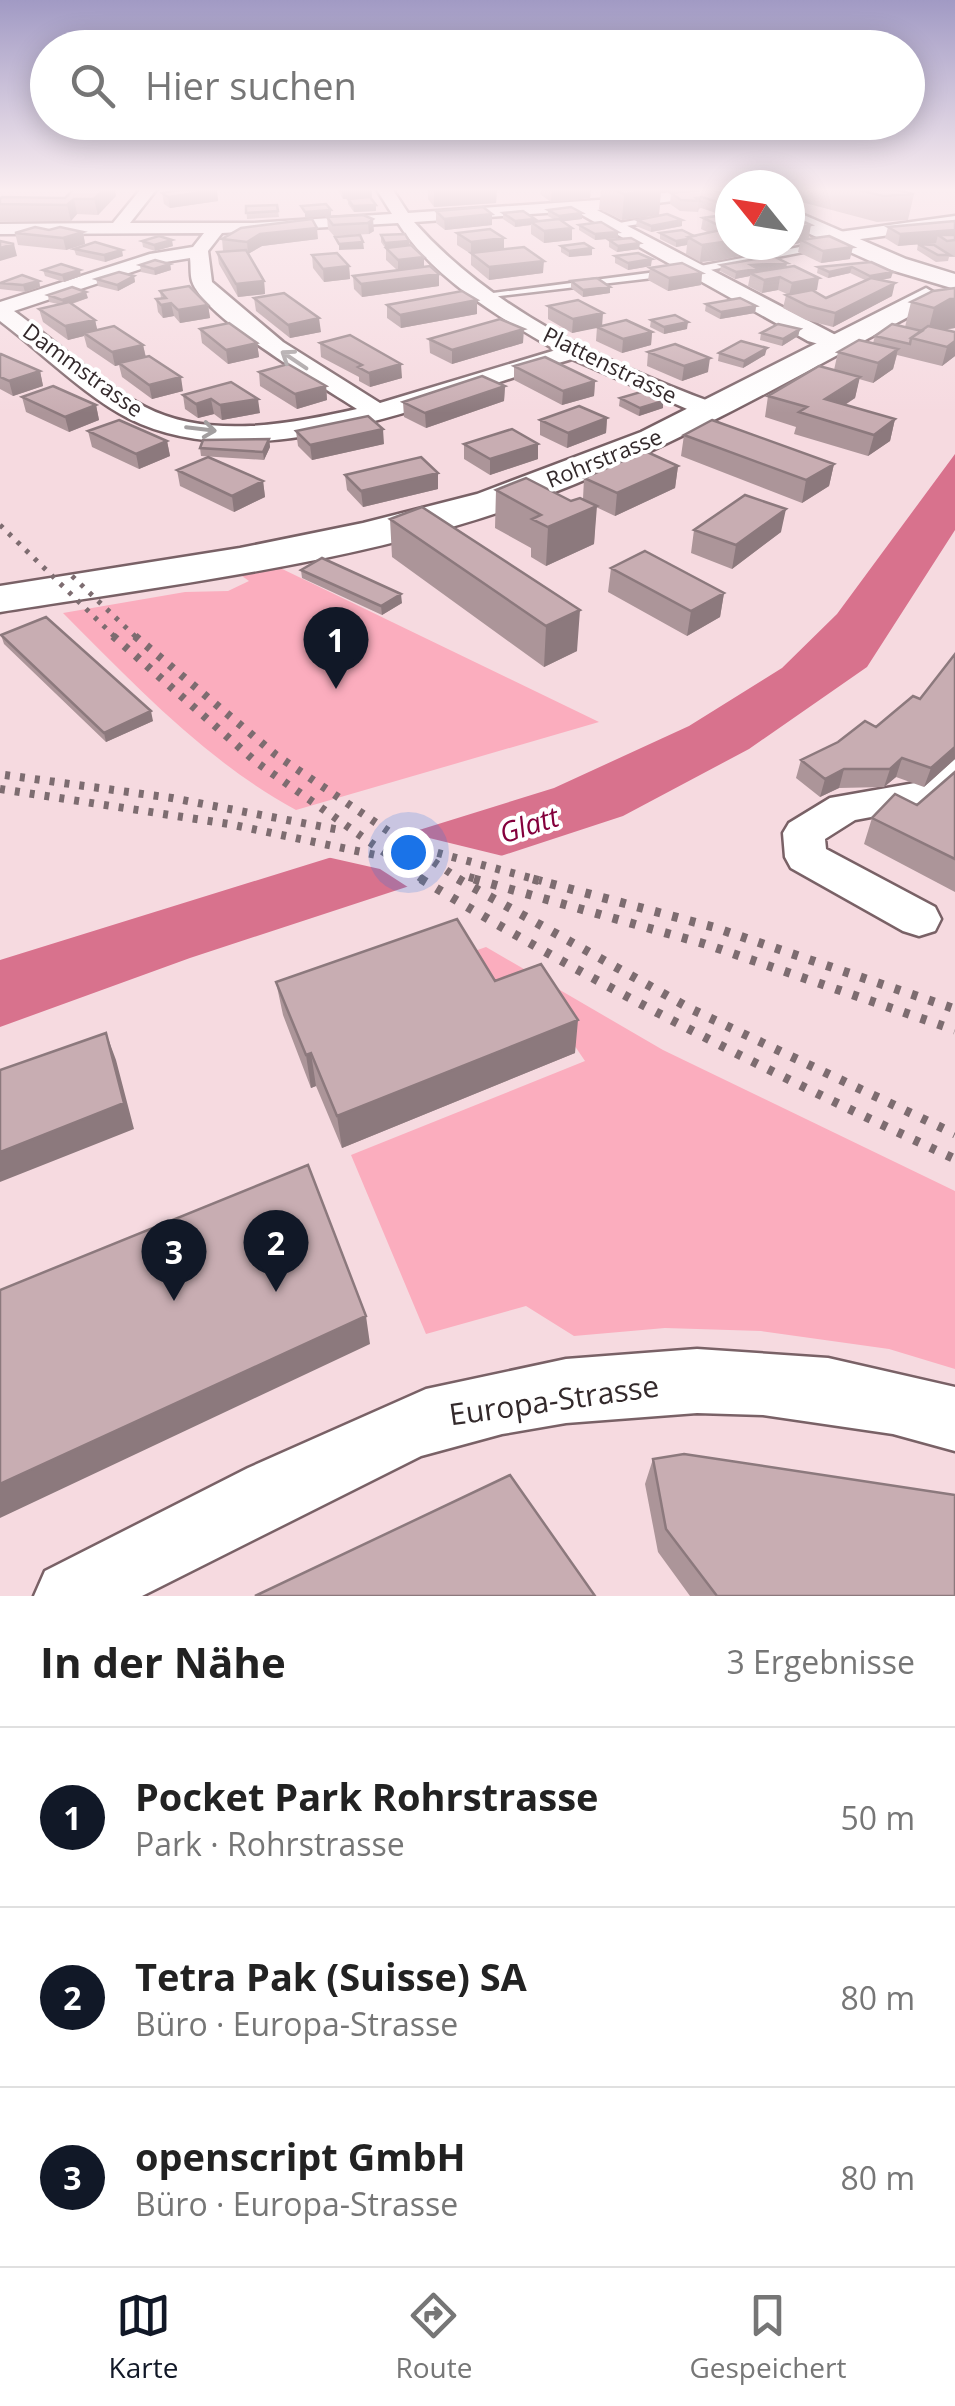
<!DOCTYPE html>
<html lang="de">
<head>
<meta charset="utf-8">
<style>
  :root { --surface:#fff; --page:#f6f6f6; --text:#222; --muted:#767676; --line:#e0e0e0; --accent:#111827 }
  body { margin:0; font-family:"Open Sans",sans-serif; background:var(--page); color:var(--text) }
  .compass { position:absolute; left:715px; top:170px; width:90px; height:90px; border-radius:50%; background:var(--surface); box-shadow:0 5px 25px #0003; rotate:300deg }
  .you { position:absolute; left:408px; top:852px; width:35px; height:35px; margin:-25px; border:8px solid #fff; border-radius:50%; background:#1a73e8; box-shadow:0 0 0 15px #1a73e833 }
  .badge { display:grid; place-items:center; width:65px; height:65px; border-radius:50%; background:var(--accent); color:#fff; font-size:32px; font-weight:700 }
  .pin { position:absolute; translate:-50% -82px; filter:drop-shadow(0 2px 5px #0008) }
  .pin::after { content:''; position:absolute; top:52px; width:35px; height:30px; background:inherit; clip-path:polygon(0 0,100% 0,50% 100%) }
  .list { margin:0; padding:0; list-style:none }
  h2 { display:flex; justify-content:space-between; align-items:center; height:130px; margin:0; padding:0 40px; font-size:42px }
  h2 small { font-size:32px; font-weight:400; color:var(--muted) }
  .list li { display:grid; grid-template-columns:65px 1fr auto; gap:30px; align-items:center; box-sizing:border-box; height:180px; padding:0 40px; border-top:2px solid var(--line) }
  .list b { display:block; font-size:38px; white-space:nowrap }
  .list p { margin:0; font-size:32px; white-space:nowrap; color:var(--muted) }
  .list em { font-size:32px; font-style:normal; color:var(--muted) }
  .icon { flex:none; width:55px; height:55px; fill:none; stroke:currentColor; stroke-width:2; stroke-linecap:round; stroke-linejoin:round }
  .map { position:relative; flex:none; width:955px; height:1596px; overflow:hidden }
  .search { position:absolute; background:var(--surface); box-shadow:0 5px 25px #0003; left:30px; right:30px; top:30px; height:110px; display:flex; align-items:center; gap:25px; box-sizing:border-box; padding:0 35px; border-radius:55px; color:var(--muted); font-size:38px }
  .sheet { height:670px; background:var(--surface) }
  nav { display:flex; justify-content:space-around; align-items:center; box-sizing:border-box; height:140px; border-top:2px solid var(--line); background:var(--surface); font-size:28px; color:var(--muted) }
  nav a { display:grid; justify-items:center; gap:5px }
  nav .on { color:var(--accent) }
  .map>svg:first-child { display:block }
  .green { fill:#fbadbe }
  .water { fill:#d8728d }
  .pier { fill:#f6dae0 }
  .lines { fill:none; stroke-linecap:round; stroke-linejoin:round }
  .service-casing { stroke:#796166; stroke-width:5 }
  .minor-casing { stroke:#796166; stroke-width:5 }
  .secondary-casing { stroke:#796166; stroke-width:5 }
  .primary-casing { stroke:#796166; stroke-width:5 }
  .service { fill:#fff; fill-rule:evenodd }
  .minor { fill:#fff; fill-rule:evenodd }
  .secondary { fill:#fff; fill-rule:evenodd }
  .primary { fill:#fff; fill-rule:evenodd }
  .rail-far2 { stroke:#7d6c70; stroke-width:5; stroke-dasharray:4 8; stroke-linecap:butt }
  .rail-far1 { stroke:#7d6c70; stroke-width:8; stroke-dasharray:5 10; stroke-linecap:butt }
  .rail { stroke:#7d6c70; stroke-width:9; stroke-dasharray:6 12; stroke-linecap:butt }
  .wall { fill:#ac9599 }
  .shaded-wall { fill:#8c797d }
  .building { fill:#c8adb2; stroke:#8c797d; stroke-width:2.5 }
  .oneway { stroke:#a39fa0 }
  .labels { text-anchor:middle; stroke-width:8; stroke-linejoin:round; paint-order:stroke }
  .far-street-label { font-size:22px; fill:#33292b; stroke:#fff }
  .water-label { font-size:28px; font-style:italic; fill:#84003c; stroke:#fff }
  .near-street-label { font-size:30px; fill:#33292b; stroke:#fff }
</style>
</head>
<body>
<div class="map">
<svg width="955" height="1596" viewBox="0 0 955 1596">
  <rect width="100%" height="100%" fill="#f6dae0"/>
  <path class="green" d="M274 565 599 722 296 810C207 762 134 684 63 613L185 592 228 591 249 581 242 576Z
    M486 947 663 1050 955 1191V1369L889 1349 761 1331 665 1328 574 1336 526 1306 426 1334 351 1155 585 1061 541 996 501 1010 466 954Z"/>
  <path class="water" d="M955 454V530L867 667 749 749 623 816 190 958 0 1027V960L554 788 689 726 782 668 837 614Z"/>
  <path class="pier" d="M407 828 417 835 515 859 414 891 380 869 318 855Z"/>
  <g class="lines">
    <defs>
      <path id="service" d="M651 213 655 216 652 222 613 228 609 225 646 218Z
        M826 242 829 247 695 273 483 298 478 295 695 267Z"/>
      <path id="minor" d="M140 190H156L130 223H253L392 214 377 190H393L408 213 613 199 687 190H730L724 195 597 210 851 343 840 350 808 341 575 211 414 222C494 312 608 364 719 405L722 410 719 415H701L572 359C443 396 258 484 128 418 86 397 39 350 0 321V302L150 254 193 247 204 233 0 234V224L113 223ZM398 223C434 279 499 317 556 350L380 403 283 342 212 282 208 251 222 233ZM190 258C191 265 190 274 192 281 203 317 323 387 357 409 290 424 209 440 145 407 102 385 54 340 14 311L159 263Z
        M955 216V226L839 242 830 237 839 232Z
        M955 758V792L940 804 855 820 825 839 826 849 935 907 941 919 935 931 919 936 903 931 791 868 785 857 783 833 789 823 830 798 915 783 941 762Z
        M697 1349 828 1358 955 1387V1451L893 1434 763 1415 697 1413 566 1423 502 1434 421 1456 142 1596H34L45 1571 248 1468 426 1389 566 1359Z"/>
      <path id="secondary" d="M926 288 940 296 936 302C795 377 657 458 506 510 343 565 168 585 0 612V586L240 548 363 523 477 494 641 432Z"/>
      <path id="primary" d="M717 190H730V197Z
        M790 209 906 259 955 274V289L888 269 790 225Z"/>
    </defs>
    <use href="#service" class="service-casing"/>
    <use href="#minor" class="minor-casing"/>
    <use href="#secondary" class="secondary-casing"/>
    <use href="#primary" class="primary-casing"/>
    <use href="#service" class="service"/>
    <use href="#minor" class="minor"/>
    <use href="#secondary" class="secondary"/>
    <use href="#primary" class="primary"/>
    <path class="rail-far2" d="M0 525 116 638
      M72 576 137 638"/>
    <path class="rail-far1" d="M113 636 256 762 425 881
      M135 636 276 755 462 881
      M5 775 172 798 345 831
      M0 789 229 824 376 855
      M423 849 542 881
      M469 877 483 881"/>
    <path class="rail" d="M421 879C593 984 772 1074 955 1159
      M458 879 691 1009 955 1134
      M474 879 705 944 955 1030
      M533 879 713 927 955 1009"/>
  </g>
  <path class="wall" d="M73 190H115L116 196 98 215 77 214 71 221H0V199L65 198Z
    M217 190 218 201 170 208 164 204 162 193Z
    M338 190H372V197L370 198 376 211 354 212 348 204V199H343Z
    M428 190H497L496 203 434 207 428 199Z
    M537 190H591L590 198 551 202 540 194 541 190Z
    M601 190H661L659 215 622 220 599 209Z
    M790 190H897L914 194 908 220 877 222 790 199Z
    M671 193 730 196V245L790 216 808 239 850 259 821 263 798 252 800 243 721 260 700 262 686 254 687 245 676 247 660 239V233L694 236 709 233 701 229 703 218 722 215 701 208 699 209 698 212 680 211 670 204Z
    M277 205 279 217 247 219 246 206Z
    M548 210 582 219 562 221 572 240 544 243 531 234V225L515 227 503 219V213L535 222 555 220 548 216Z
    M436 211 492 214V225L445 230 436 223Z
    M363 215 374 231 369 234 334 236 328 229 327 217Z
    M637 220H682V226L651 232 636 226Z
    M955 221V257H949L948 261 936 262 917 250 918 244 898 246 885 238 888 227Z
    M579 225 618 232V238L595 240 579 230Z
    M49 230 83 232 85 244 66 250 18 245 15 233Z
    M457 233 504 249 543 273 489 280 471 265V254L457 245Z
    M381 235 409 241 410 245 424 257V267L439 286 362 297 354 289 353 276 397 270 386 260V249L381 242Z
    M222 239H318L262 246 248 254 264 281 265 294 238 297 219 264 217 252 229 251H223Z
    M609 240 639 249 617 252 609 247Z
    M142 241 173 246 155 251 143 247Z
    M561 246 592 255 569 257 561 252Z
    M74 249 123 256 105 262 76 255Z
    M312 255 349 266 350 279 324 282 313 268Z
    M615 256 651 266 628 270 615 263Z
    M871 262 891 278 881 280 892 296 833 327 806 320 783 308 786 295 787 294 778 290 762 293 748 286 750 276 735 279 720 271 721 265 787 267 817 290 813 291 826 298 865 280 850 273 828 278 817 273 818 267Z
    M170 264 171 270 155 275 141 272 140 265Z
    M650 268 702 273 701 285 668 291 648 280Z
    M43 270 81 276 64 282 45 276Z
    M134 276 135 282 118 291 98 286 96 279Z
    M39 281 40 287 25 292 0 289V282Z
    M571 281 610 293 583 297 571 288Z
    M955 288V328L943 330 955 332V356L942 366 897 355 893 369 873 383 859 379 855 398 845 405 895 419 890 441 868 456 794 434 796 427 765 417 768 396 834 370 838 352 873 343 875 336 905 327 911 302Z
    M160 291 208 305 210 318 180 323 174 316 163 318 158 312 156 299 161 298Z
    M48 295 88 298 72 304 95 320 97 330 143 345 146 357 183 391 152 399 122 377 119 365 115 366 87 347 84 336 68 340 43 322 39 309 58 304 49 302Z
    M254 298 321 332 290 338 256 311Z
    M706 304 756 306 755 313 720 319 705 311Z
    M387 305 477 314 401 328 387 318Z
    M548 306 602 326 652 332 651 345 622 353 596 341 597 327 572 333 548 319Z
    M651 320 687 329 664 334 650 327Z
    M200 329 257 343 259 357 228 364 202 343Z
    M800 329 798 336 782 346 760 340 761 333Z
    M429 339 523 343 452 364 430 353Z
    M320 343 402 378 370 387 359 381V377L321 357Z
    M648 352 708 372 682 381 647 366Z
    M719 353 765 355 743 368 718 361Z
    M0 354 40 371 43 386 13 396 0 389Z
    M514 366 595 381 594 396 562 405 514 380Z
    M259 372 326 386 327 400 297 409 260 386Z
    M231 382 260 413 222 420 214 414 198 418 185 409 183 395Z
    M505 386 504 401 426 428 404 417 403 402Z
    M22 397 96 405 99 420 69 432 26 412Z
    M620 398 663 401V408L639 416 619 406Z
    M607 418 606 433 567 448 540 435V420Z
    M88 431 167 441 170 456 139 469 92 447Z
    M296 431 384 444 312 460 298 446Z
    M684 435 834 464 829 486 802 503 681 456Z
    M269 439 270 447 264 460 201 456 200 448Z
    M464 444H538V459L490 475 464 459Z
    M678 466 675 488 615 516 596 507 594 544 546 566 531 557V548L495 528 496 490 571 501 583 499 584 478Z
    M177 470 263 481 265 497 234 512 180 486Z
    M438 473V489L363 507 347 490 345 475Z
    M422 507 577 651 544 667 392 557 390 519Z
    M694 530 781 532 732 569 691 553Z
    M611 568 724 593 720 617 687 636 608 592Z
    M301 570 402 603 382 615 302 578Z
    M1 635 153 721 106 742 4 644Z
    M955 654V759L924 787 896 777 884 787 839 788 820 797 796 778 801 760 876 727 920 699Z
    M955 772V892L864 844 872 818 917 805Z
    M495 981 575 1053 342 1148 316 1086 311 1088 283 1015 276 982Z
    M653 1459 955 1596H690L658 1552 645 1484Z"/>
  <path class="shaded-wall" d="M103 190H115L116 196 98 215 94 199Z
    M217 190 218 201 170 208 168 197Z
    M342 190H372V197L343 199Z
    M434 190H497L496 203 434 207Z
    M564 190H591L590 198 551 202 552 191Z
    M661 190 659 215 622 220 624 194Z
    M74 199 77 214 71 221 67 205Z
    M376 205V211L354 212 353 206Z
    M331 210V216L305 218V212Z
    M582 213V219L559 222V216Z
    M492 214V225L445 230 444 219Z
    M373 219 374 231 369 234 368 223Z
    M535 219V224L531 222V225L515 227V221Z
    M682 220V226L651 232V226Z
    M730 224V236L718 237 720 226Z
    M811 225 808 242 801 240 800 243 721 260 700 262 702 245 730 241V245H790V229Z
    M317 228 318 239 262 246 248 254 247 242 260 234Z
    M572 228V240L544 243V231Z
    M955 230V240L938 235 936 243 898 246 900 234Z
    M83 232 85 244 66 250 63 238Z
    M618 232V238L595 240V234Z
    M504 238V250L471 254V242Z
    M688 239 687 245 676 247V241Z
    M172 240 173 246 155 251 154 245Z
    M409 241 410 247 385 249V243Z
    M363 242 364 249 339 250V244Z
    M640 243 639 249 617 252 618 246Z
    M14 244 17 256 0 261V248Z
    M853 247 850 259 821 263 823 251Z
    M592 248V255L569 257V251Z
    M122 250 123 256 105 262 104 255Z
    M424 257V269L398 272V260Z
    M652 259 651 266 628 270V263Z
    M544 261 543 273 489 280V267Z
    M787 263 786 269 758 271 757 275 750 273V276L735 279 736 272 751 265Z
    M170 264 171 270 155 275 154 269Z
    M349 266 350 279 324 282 323 269Z
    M852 267 850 273 828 278 829 272Z
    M80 270 81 276 64 282 62 275Z
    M893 272 891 278 869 282 870 276Z
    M702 273 701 285 668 291 669 278Z
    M439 274V286L362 297 361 284Z
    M134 276 135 282 118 291 117 285Z
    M780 277 778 290 762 293 764 280Z
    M819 278 817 290 789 295 792 283Z
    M39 281 40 287 25 292 23 285Z
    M264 281 265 294 238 297 236 284Z
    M895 283 892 296 833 327 835 313Z
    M610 287V293L583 297V290Z
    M86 292 88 298 64 306 62 300Z
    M950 299H955V328L941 330 926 339 934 308Z
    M477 300V314L401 328 400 315Z
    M171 303 174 316 163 318 161 305Z
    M208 305 210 318 180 323 178 310Z
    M756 306 755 313 720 319 721 312Z
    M603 313 602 327 572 333 573 319Z
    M319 318 321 332 290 338 288 325Z
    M95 320 98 333H84V336L68 340 65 326Z
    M688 322 687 329 664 334V327Z
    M524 329 523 343 452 364V350Z
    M800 329 798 336 782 346 783 339Z
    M652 332 651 345 622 353 623 339Z
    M955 341V356L942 366 947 347Z
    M257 343 259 357 228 364 226 350Z
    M143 345 146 359 119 363V365L115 366 112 352Z
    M767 348 765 355 743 368 744 361Z
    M898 349 893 369 873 383 878 363Z
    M710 358 708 372 682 381 684 366Z
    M401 364 402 378 370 387 369 373Z
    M40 371 43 386 13 396 9 381Z
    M181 377 183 391 152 399 149 385Z
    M860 377 855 398 821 420 825 399Z
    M595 381 594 396 562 405 563 391Z
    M326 386 327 400 297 409 295 394Z
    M505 386 504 401 426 428 425 413Z
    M211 399 214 414 198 418 196 404Z
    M258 399 260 413 222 420 220 405Z
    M663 401V408L639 416 640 408Z
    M96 405 99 420 69 432 65 417Z
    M607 418 606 433 567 448 568 433Z
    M895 419 890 441 868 456 874 435Z
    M383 429 384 444 312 460 310 445Z
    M269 439 270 447 264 460 263 452Z
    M167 441 170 456 139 469 136 454Z
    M538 444V459L490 475V459Z
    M834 464 829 486 802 503 806 480Z
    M678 466 675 488 615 516 617 493Z
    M438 473V489L363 507 361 491Z
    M263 481 265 497 234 512 232 496Z
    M597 506 594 544 546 566 548 527Z
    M786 509 781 532 732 569 736 545Z
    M724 593 720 617 687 636 691 611Z
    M401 594 402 603 382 615 381 606Z
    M580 610 577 651 544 667 546 626Z
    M151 711 153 721 106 742 104 733Z
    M955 747V759L924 787 931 768Z
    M902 758 896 777 884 787 890 769Z
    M844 769 839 788 820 797 825 779Z
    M578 1020 575 1053 342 1148 337 1116Z
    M106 1033 116 1060 134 1129 0 1182V1152Z
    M311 1053 316 1086 311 1088 306 1055Z
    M366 1316 370 1344 0 1518V1484Z"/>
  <path class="building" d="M73 190H103L94 199H74L67 205 0 204V199L2 197 65 198Z
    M180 190H216L168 197 162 193Z
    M615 190H658L624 194Z
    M704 190H712L730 196V206L702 197 696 198 700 201 681 200 671 193Z
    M859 190H897L914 194 883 196Z
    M370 197 376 205 353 206 348 199Z
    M326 204 331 210 305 212 301 206Z
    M277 205 278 211 246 213V206Z
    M483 207 492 214 444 219 436 211Z
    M571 207 582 213 559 216 548 210Z
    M523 211 535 219 515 221 503 213Z
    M667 214 682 220 651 226 637 220Z
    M730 214V224L720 226 703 218Z
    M363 215 373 219 368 223 333 225 327 217Z
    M791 216 811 225 790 229Z
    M312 219 317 228 260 234 247 242 222 239 241 228Z
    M559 219 572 228 544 231 531 222Z
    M955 221V230L900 234 888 227Z
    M601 222 618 232 595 234 579 225Z
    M35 227 49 230 60 227 83 232 63 238 15 233Z
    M730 228V241L702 245 688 237Z
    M490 229 504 238 471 242 457 233Z
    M682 230 694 236 688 237V239L676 241 660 233Z
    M405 234 409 241 385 243 381 235Z
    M360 235 363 242 339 244 335 237Z
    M938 235H955V240L947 241Z
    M159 236 172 240 154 245 142 241Z
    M829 236 853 247 823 251 801 240Z
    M631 238 640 243 618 246 609 240Z
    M0 241 14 244 0 248Z
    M95 242 122 250 104 255 74 249Z
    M584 243 592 248 569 251 561 246Z
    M918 244 934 245 950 255H938Z
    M411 245 424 257 398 260 386 248Z
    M524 247 544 261 489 267 471 253Z
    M246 250 264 281 236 284 217 252Z
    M337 253 349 266 323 269 312 255Z
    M638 253 652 259 628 263 615 256Z
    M773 256 787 263 751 265 758 269 736 272 721 265Z
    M155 260 170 264 154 269 140 265Z
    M871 262 893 272 870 276 852 267 829 272 818 267Z
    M682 263 702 273 669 278 650 268Z
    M61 264 80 270 62 275 43 270Z
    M430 266 439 274 361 284 353 276Z
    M794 266 819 278 792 283 780 277 764 280 750 273Z
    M119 272 134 276 117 285 96 279Z
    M22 275 39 281 23 285 0 283Z
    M597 278 610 287 583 290 571 281Z
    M871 278 895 283 835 313 808 306 786 295 812 290 826 298Z
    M189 286 208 305 178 310 171 303 161 305 156 299 166 298 160 291Z
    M72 287 86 292 62 300 48 295Z
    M955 288V299H950L934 308 911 302 933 291Z
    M462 291 477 300 400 315 387 305Z
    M284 293 319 318 288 325 254 298Z
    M740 298 756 306 721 312 706 304Z
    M578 300 603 313 573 319 548 306Z
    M69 302 95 320 65 326 39 309Z
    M675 315 688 322 664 327 651 320Z
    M500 319 524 329 452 350 429 339Z
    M626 320 652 332 623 339 597 327Z
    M229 323 257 343 226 350 200 329Z
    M778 324 800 329 783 339 761 333Z
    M892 324 922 331 911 338 910 344 875 336Z
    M114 326 143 345 112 352 84 333Z
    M928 326 955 332V341L947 347 911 338Z
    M350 335 401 364 369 373 358 367 362 365 320 343Z
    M859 340 898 349 878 363 838 352Z
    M741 341 767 348 744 361 719 353Z
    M675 344 710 358 684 366 648 352Z
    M0 354H1L40 371 9 381 0 377Z
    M149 356 181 377 149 385 119 363Z
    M545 357 595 381 563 391 514 366Z
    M288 364 326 386 295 394 259 372Z
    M819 366 860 377 825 399 895 419 874 435 799 412 807 407 768 396Z
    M482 376 505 386 425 413 403 402Z
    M231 382 258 399 220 405 211 399 196 404 183 395Z
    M53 386 96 405 65 417 22 397Z
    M644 391 663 401 640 408 620 398Z
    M579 406 607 418 568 433 540 420Z
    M368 416 383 429 310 445 296 431Z
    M119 420 167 441 136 454 88 431Z
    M712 420 834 464 806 480 684 435Z
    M512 429 538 444 490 459 464 444Z
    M269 439 263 452 200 448 203 440Z
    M645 451 678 466 617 493 584 478Z
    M208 457 263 481 232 496 177 470Z
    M421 457 438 473 361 491 345 475Z
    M526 478 571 501 580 498 597 506 548 527 532 519 541 515 496 490Z
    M745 495 786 509 736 545 694 530Z
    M422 507 580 610 546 626 390 519Z
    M645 551 724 593 691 611 611 568Z
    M322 558 401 594 381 606 301 570Z
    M46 617 151 711 104 733 1 635Z
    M955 654V747L931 768 902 758 890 769H844L825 779 801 760 838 742 865 721 876 727 913 696 920 699Z
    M955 772V859L872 818 895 794 917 805Z
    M457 919 495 981 541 964 578 1020 337 1116 311 1053 306 1055 276 982Z
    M106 1033 124 1103 0 1152V1070Z
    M308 1165 366 1316 0 1484V1290Z
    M684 1454 955 1495V1596H717L666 1529 653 1459Z
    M510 1475 595 1596H255Z"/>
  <defs><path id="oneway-shaft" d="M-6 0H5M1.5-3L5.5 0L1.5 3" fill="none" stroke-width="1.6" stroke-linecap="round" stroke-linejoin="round" transform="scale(2.5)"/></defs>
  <g class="oneway">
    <use href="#oneway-shaft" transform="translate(294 360) rotate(-146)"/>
    <use href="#oneway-shaft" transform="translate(201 429) rotate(7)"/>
  </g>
  <linearGradient id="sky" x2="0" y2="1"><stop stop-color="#a19ac4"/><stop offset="0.46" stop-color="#fbeef1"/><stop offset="1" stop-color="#fbeef1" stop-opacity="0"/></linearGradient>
  <rect width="955" height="413" fill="url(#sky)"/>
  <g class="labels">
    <g class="far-street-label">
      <text transform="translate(610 365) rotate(26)" y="8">Plattenstrasse</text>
      <text transform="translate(83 370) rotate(36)" y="8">Dammstrasse</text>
      <text transform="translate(604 458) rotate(-22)" y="8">Rohrstrasse</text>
    </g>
    <g class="water-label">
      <text transform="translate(529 825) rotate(-18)" y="10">Glatt</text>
    </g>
    <g class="near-street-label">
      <text transform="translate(554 1401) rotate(-8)" y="10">Europa-Strasse</text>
    </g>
  </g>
</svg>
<svg class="compass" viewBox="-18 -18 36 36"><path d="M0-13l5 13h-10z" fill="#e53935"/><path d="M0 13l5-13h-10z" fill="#767676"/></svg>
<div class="you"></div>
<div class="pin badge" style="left:336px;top:689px">1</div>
<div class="pin badge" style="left:276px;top:1292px">2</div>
<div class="pin badge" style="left:174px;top:1301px">3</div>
<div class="search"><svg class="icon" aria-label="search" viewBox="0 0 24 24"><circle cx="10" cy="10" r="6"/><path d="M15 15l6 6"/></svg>Hier suchen</div>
</div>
<section class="sheet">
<h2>In der Nähe<small>3 Ergebnisse</small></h2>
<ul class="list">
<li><span class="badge">1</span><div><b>Pocket Park Rohrstrasse</b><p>Park · Rohrstrasse</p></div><em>50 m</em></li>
<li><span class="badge">2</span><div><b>Tetra Pak (Suisse) SA</b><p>Büro · Europa-Strasse</p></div><em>80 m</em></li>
<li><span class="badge">3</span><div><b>openscript GmbH</b><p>Büro · Europa-Strasse</p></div><em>80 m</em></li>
</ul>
</section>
<nav>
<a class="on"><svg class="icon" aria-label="map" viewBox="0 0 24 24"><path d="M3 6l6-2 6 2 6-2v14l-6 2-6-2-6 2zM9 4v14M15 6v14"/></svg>Karte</a>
<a><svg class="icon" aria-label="directions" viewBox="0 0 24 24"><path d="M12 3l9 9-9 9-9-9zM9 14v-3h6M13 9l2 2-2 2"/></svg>Route</a>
<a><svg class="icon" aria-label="saved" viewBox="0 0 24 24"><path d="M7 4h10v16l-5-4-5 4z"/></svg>Gespeichert</a>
</nav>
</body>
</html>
